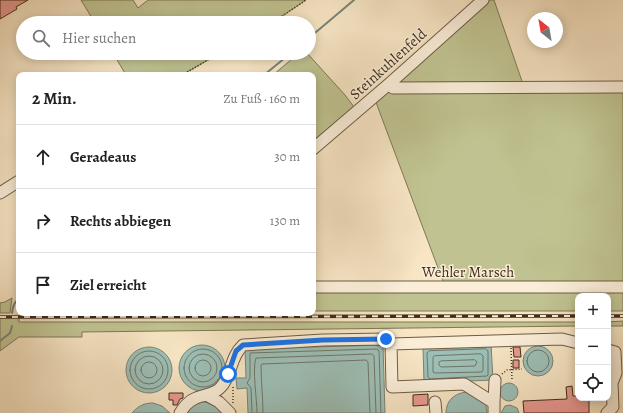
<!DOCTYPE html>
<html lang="de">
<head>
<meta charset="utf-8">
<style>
  :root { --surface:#fff; --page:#f6f6f6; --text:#222; --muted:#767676; --line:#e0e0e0 }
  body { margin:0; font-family:Alegreya,serif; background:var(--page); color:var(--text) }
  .controls { position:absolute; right:12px; bottom:12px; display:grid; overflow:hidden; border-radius:8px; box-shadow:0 2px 10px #0003 }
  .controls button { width:36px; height:36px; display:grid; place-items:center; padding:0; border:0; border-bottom:1px solid var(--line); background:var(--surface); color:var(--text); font:20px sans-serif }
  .compass { position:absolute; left:527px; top:12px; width:36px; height:36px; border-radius:50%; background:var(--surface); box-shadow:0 2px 10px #0003; rotate:329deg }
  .stop { position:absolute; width:12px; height:12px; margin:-9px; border:3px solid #1a73e8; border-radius:50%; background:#fff }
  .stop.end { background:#1a73e8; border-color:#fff; box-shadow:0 1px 4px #0008 }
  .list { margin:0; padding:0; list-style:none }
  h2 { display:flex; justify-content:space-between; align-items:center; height:52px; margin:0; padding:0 16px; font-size:17px }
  h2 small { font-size:13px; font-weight:400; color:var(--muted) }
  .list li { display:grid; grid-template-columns:26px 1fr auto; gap:12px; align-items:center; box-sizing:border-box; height:64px; padding:0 16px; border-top:1px solid var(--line) }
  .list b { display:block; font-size:15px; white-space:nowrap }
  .list em { font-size:13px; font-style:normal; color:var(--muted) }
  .icon { flex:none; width:22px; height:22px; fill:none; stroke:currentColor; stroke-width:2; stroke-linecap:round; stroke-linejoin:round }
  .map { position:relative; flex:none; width:623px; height:413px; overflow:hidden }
  .search { position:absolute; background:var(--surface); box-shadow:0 2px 10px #0003; left:16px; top:16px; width:300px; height:44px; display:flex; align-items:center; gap:10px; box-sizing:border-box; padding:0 14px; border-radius:22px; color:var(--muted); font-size:15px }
  .panel { position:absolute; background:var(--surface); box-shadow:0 2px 10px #0003; left:16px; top:72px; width:300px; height:244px; border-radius:8px }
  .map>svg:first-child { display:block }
  .green { fill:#c0c391; stroke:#807856 }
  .water { fill:#9dbfb6; stroke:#788578 }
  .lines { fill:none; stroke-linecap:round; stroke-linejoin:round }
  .shore { stroke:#6f7668; stroke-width:1 }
  .stream { stroke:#788578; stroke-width:2 }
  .building { fill:#e99a92; stroke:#412e1b }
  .minor-casing { stroke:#6e5c45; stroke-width:13 }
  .path { stroke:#412e1b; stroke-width:1.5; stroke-dasharray:1 2; stroke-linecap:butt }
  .minor { stroke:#faeed9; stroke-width:11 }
  .rail-casing { stroke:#412e1b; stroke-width:3.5 }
  .rail { stroke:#faeed9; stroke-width:2; stroke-dasharray:6; stroke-linecap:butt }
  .route { stroke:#1a73e8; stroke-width:5 }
  .labels { text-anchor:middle; stroke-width:3; stroke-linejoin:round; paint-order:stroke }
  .street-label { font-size:15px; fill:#412e1b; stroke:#faeed9 }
</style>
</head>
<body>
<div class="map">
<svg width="623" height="413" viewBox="0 0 623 413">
  <rect width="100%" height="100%" fill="#f7e5c4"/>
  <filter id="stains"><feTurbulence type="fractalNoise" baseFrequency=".005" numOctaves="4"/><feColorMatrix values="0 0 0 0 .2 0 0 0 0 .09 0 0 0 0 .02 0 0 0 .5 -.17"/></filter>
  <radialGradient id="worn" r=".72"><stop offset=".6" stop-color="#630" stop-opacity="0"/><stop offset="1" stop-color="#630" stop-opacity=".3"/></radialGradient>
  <path class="green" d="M81 0H133L138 8 148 0H306L272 23H95Z
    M483 0H494L524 87H623V284H444L374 97Z
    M113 53H220L182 75H126Z
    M299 53H307L345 95 357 111 313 149V75H273Z
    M313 289 623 290V311H608V296H578V311H313Z
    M12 298 10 313H0V303L5 302Z
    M0 317H19V322H578V326L82 332V337H19L0 351Z
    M623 321V326H608V322Z"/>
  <path class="water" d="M491 344 493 380 424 383 423 347Z
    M383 345 385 413H248L247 388 237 389 236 378H246L245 349Z
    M179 368a23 23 0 1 1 46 0a23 23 0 1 1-46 0Z
    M523 361a15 15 0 1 1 30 0a15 15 0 1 1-30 0Z
    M126 370a23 23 0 1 1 46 0a23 23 0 1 1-46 0Z
    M500 392a9 9 0 1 1 18 0a9 9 0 1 1-18 0Z
    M467 392 488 401 486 407 487 413H446C446 400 455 393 467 392Z
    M205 402 215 405 223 413H185C190 406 196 403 205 402Z
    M153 403 162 406 170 413H132C138 406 144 403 153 403Z
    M510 405 517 408 519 413H501L505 406Z"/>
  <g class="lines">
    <path class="shore" d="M486 349 488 351V375L487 376 430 379 428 377 427 353 429 351Z
      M184 368a19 19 0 1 1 38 0a19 19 0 1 1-38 0Z
      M527 361a11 11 0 1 1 22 0a11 11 0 1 1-22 0Z
      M130 370a19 19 0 1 1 38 0a19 19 0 1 1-38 0Z
      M481 354 483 356V370L482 372 435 373 433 372V357L434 356Z
      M189 368a14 14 0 1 1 28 0a14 14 0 1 1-28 0Z
      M135 370a14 14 0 1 1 28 0a14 14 0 1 1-28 0Z
      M475 360 477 362 475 366 441 367 439 365V362L441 361Z
      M195 368a8 8 0 1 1 16 0a8 8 0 1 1-16 0Z
      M141 370a8 8 0 1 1 16 0a8 8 0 1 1-16 0Z
      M252 413 251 388 247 383 250 378V353L377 349 379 351 381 413
      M257 413C257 399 252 369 256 358L372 354 374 356 376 413
      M263 413C263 397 261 381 261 365L262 364 366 360 368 362 370 413"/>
    <path class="stream" d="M309 38 354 0
      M264 75 291 53
      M12 313C13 306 14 302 19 299
      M0 341 10 333 12 326"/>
  </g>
  <path class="building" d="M0 0H28L16 7 17 9 0 19Z
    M513 347H520L521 357H514Z
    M513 360H519V368H513Z
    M572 386 573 396H578V398H589V413H524L523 401 567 399 566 387Z
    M169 393H183V398L180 399 177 405H173V400H169Z
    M428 394V405L413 406V395Z"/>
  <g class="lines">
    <defs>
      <path id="minor" d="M389 84 393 88 623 87
        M313 149 389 84 483 0
        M0 193 19 181
        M313 287H623
        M208 396 219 402 230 413
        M435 402 436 413
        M494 403 495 380
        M180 413C184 407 188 401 196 398 205 394 214 395 221 387 232 375 230 357 243 345L323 340 386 339 391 344
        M494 413V403L464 384 392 387 391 344 562 339 578 343
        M607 413 613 407 612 383 616 373 615 352 608 350"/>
    </defs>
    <use href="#minor" class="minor-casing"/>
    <path class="path" d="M272 23 306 0
      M182 75 220 53
      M511 348 512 380
      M502 374 507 370 522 369
      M233 387V403"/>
    <use href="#minor" class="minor"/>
    <defs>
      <path id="rail" d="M608 316H623
        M0 317 578 316"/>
    </defs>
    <use href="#rail" class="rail-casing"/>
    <use href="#rail" class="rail"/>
  </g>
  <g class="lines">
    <path class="route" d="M228 374 236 351 243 345 323 340 386 339"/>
  </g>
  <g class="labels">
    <g class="street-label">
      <text transform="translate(388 64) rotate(-42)" y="5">Steinkuhlenfeld</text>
      <text x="468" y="277">Wehler Marsch</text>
    </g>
  </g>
  <rect width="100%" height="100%" filter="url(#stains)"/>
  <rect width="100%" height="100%" fill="url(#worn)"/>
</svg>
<div class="controls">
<button>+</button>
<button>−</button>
<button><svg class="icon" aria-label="locate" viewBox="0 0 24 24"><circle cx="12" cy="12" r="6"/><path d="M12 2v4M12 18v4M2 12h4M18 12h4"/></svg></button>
</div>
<svg class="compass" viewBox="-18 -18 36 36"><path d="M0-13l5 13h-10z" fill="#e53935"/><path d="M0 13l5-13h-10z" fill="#767676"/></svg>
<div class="stop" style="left:228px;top:374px"></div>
<div class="stop end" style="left:386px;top:339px"></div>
<div class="search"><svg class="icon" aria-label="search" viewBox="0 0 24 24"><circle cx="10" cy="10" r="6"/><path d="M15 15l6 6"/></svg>Hier suchen</div>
<section class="panel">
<h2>2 Min.<small>Zu Fuß · 160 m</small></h2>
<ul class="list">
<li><svg class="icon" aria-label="ahead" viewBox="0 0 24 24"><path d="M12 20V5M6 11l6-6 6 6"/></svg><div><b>Geradeaus</b></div><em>30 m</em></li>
<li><svg class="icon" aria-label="right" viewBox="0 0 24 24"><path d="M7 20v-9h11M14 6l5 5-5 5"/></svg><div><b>Rechts abbiegen</b></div><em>130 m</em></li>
<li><svg class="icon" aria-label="arrive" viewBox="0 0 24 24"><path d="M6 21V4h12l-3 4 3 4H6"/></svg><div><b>Ziel erreicht</b></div></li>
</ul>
</section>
</div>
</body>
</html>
